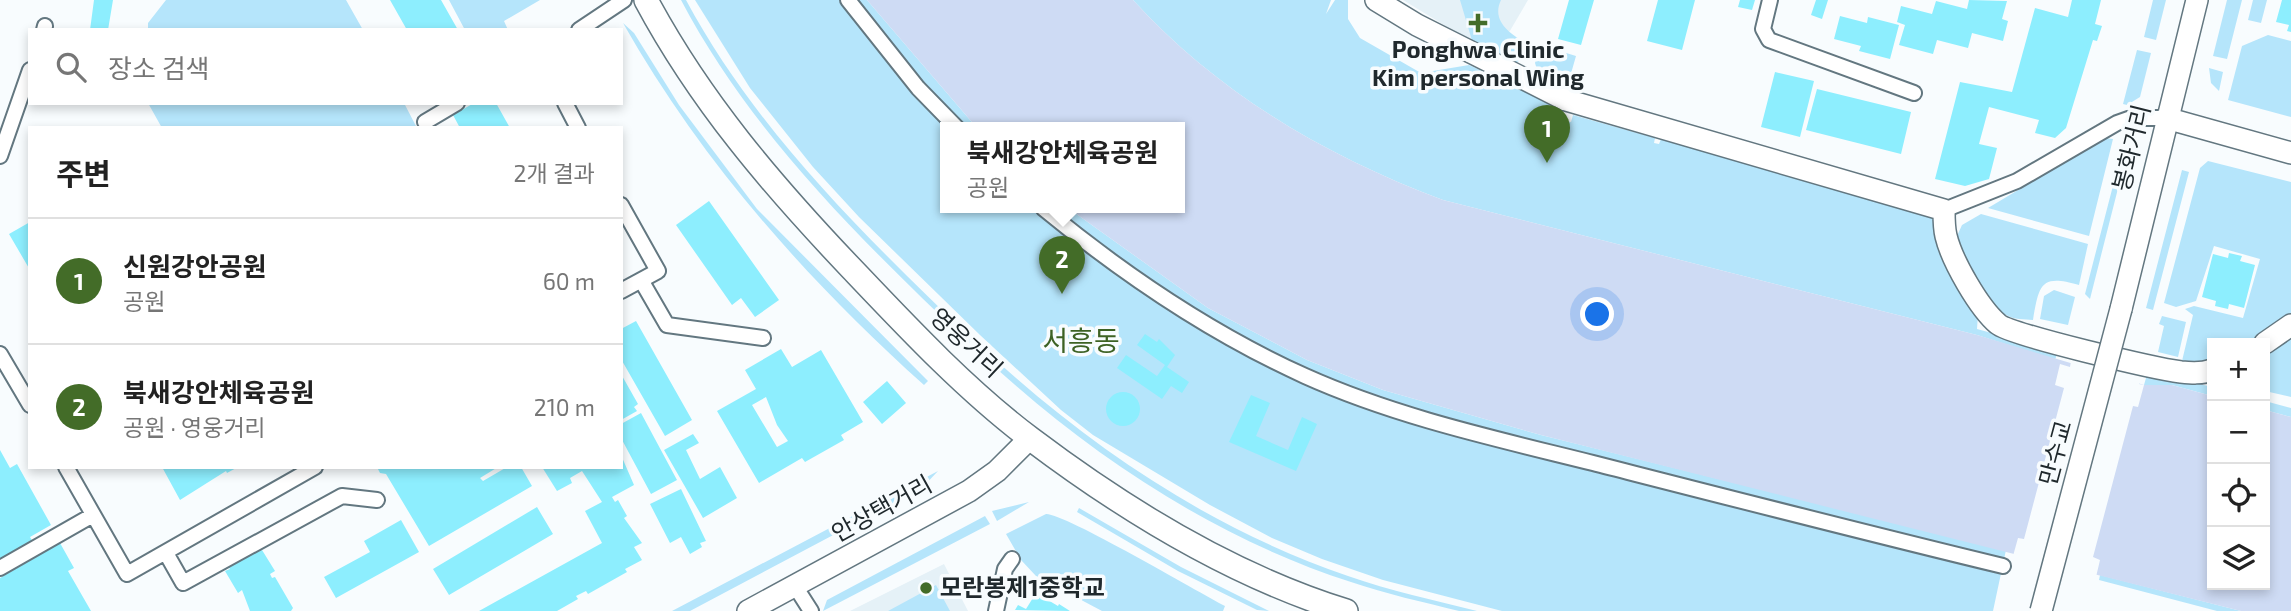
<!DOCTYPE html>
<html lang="ko">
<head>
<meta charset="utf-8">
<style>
  :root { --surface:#fff; --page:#f2f2f2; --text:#222; --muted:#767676; --line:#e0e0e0; --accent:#436c28 }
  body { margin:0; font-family:"Exo 2","Noto Sans KR",sans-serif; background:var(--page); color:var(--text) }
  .controls { position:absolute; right:21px; bottom:21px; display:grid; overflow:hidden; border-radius:0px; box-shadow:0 4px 10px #0003 }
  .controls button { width:63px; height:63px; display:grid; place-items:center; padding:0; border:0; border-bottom:2px solid var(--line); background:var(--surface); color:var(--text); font:35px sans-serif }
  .you { position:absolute; left:1598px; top:315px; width:24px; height:24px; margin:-18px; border:5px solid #fff; border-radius:50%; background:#1a73e8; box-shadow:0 0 0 10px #1a73e833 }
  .badge { display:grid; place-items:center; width:46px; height:46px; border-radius:50%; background:var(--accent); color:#fff; font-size:23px; font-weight:700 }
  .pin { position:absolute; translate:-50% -58px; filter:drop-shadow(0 2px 4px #0008) }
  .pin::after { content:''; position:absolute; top:37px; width:24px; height:21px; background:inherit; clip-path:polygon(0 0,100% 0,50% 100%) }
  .popup { position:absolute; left:940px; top:122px; width:245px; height:91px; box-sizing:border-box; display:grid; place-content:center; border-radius:0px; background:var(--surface); filter:drop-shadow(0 2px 5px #0005); font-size:23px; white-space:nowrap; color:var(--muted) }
  .popup b { font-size:26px; color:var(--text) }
  .popup::after { content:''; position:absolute; left:50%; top:100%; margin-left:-14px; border:14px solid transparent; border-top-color:var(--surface) }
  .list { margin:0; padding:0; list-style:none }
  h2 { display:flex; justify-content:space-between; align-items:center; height:91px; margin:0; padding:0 28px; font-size:30px }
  h2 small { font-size:23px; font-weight:400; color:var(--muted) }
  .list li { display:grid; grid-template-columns:46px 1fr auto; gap:21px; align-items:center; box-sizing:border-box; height:126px; padding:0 28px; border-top:2px solid var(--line) }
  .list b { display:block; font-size:26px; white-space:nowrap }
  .list p { margin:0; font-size:23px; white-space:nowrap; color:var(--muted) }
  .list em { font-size:23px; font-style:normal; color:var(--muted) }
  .icon { flex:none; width:38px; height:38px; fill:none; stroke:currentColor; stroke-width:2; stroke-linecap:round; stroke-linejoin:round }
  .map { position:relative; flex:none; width:2291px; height:611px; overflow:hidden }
  .search { position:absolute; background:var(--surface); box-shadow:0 4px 10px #0003; left:28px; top:28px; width:595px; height:77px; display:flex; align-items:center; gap:18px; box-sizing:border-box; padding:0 24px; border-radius:0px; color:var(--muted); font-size:26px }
  .panel { position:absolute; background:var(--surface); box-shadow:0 4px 10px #0003; left:28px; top:126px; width:595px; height:343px; border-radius:0px }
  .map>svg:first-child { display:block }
  .built { fill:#e5f1f7 }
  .green { fill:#b5e5fb }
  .water { fill:#cedbf4 }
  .pier { fill:#f8fcfe }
  .building { fill:#8deefe; fill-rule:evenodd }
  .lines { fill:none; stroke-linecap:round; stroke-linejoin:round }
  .street-casing { stroke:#637780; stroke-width:18 }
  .secondary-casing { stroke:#637780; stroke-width:24 }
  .primary-casing { stroke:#637780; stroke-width:26 }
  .street { stroke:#fff; stroke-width:14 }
  .secondary { stroke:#fff; stroke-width:21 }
  .primary { stroke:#fff; stroke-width:23 }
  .secondary-bridge-casing { stroke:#637780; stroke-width:24; stroke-linecap:butt }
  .secondary-bridge { stroke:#fff; stroke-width:21 }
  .poi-dot { fill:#436c28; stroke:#f8fcfe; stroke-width:2.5 }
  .labels { text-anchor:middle; stroke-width:7; stroke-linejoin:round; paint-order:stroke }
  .poi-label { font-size:24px; font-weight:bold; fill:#20292d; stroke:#f8fcfe }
  .street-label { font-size:24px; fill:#20292d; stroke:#f8fcfe }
  .quarter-label { font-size:28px; fill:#3d6224; stroke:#f8fcfe }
</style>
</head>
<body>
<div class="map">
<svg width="2291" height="611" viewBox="0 0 2291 611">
  <rect width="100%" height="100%" fill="#f8fcfe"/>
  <path class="built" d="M1403 0H1528L1501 46 1477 45Z
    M944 564 968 611H850Z"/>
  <path class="green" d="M166 0H346L363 30H148V23Z
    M449 0H540L504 21 508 30H465Z
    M681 0H686C757 132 865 236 972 339L969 343C861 240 751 133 681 0Z
    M695 0H867L977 128H945V208H1068L1208 308 1307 360 1383 390 1541 435 2006 550 1993 611H1502L1383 580 1322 559 1272 538 1210 505 1093 435 1061 410 980 335 859 217 813 167 750 88Z
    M1133 0H1331L1326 14 1335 0H1348V19L1360 38 1421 73 1469 65 1564 108 1559 119 1571 122 1573 115 1655 138 1654 143 1659 144 1661 139 1935 212 1978 314 1977 329 2058 351 2055 360 1977 335 1443 200C1325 156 1218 93 1133 0Z
    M1460 0H1501C1491 21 1510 34 1526 43L1519 61 1514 63 1473 44Z
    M2153 0H2166L2156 40 2144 37Z
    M2227 0H2242L2227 59 2213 56Z
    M2253 0H2267L2261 23 2248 20Z
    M623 23 634 33 679 105 757 209 928 381 924 385C807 280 701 161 623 23Z
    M2268 35 2291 41V117L2228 100 2242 46Z
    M1540 45 1576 56 1566 91 1539 76 1535 63Z
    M2137 50 2151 53 2140 97 2127 105 2123 104Z
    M2209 68 2223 72 2219 91 2211 83Z
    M148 103H404L417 128H162Z
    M2105 138 2113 139 2089 236 1988 208Z
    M2124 143 2129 145 2090 299 2085 294Z
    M2208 161 2291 182V314C2263 339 2249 343 2212 343V362L2205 365 2182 361 2193 315 2185 309 2194 306 2243 318 2260 259 2214 246 2196 301 2176 307 2164 303 2200 168Z
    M2182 170 2189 172 2153 310 2146 308Z
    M1981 214 2088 244 2079 285C2041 274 2039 284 2033 320 2024 319 2014 320 2006 315 1988 304 1964 257 1957 236L1962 225Z
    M2054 290 2075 297 2068 325 2040 319 2044 296Z
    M2162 316 2186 322 2178 357 2158 352 2164 326 2159 324Z
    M2291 339V397L2265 391V354Z
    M988 353C1092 449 1213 530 1348 576 1390 591 1434 600 1477 611H1459C1423 602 1386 594 1351 582 1214 538 1088 454 984 357Z
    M2148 371 2212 387V396L2172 385H2144Z
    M2265 401 2291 408V417L2265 410Z
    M938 471 922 488 690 611H672Z
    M1029 502 997 521 992 511Z
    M1079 508 1181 567 1269 611 1257 610 1178 571 1077 512Z
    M1046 514C1064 513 1198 592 1225 606L1223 611H1102L1036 576 1021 560 1006 534Z
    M985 516 990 524 823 611 827 600Z
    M2100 575 2241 611H2217L2099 580Z
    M936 585 950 611H888Z"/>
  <path class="water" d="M867 0H1133C1218 93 1325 156 1443 200L1977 335 2144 385H2172L2212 396V585H2265V410L2291 417V611H2241L1541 435 1383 390 1307 360 1208 308 1068 208H1179V128H977Z"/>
  <path class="pier" d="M2071 361 2139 380V384L2144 385 2138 407 2133 406 2093 557 2100 560 2096 577 2013 556 2018 538 2024 539 2064 388 2055 385 2060 364 2070 367Z"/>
  <path class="building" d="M94 0H113L108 30H90Z
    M390 0H441L458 30H407Z
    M1569 0H1594L1581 45 1558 39Z
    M1658 0H1695L1682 50 1647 41Z
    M1740 0H1755L1752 10 1738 7Z
    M1816 0H1828L1822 19 1811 15Z
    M1969 0 2007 1 2002 19 2008 21 2003 41 1972 33 1968 48 1937 40 1933 54 1899 45 1905 25 1897 22 1901 6 1932 14 1936 1 1967 9Z
    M2072 0H2101L2095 24 2102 26 2097 41 2093 40 2066 128 2055 138 2035 133 2039 120 1989 107 1979 144 1997 148 1989 179 1965 186 1935 179 1960 82 2012 92 2035 8 2068 17Z
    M2282 0H2291V32L2287 31 2289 25 2276 22Z
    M1840 16 1867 23 1868 17 1899 25 1890 59 1859 51 1861 46 1834 39Z
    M1775 72 1814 81 1800 137 1761 127Z
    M1817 89 1911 112 1901 154 1806 130Z
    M474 103H496L510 128H460L453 115Z
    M709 201 779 300 755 317 741 298 732 305 676 225Z
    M30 222V270L9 234Z
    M2229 253 2242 256 2240 261 2255 265 2244 308 2229 304 2228 309 2215 306 2216 301 2202 297 2213 254 2228 258Z
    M636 321 692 420 665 436 621 359V329Z
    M1145 334 1157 342 1159 339 1175 355 1167 367 1189 382 1182 393 1171 386 1162 399 1117 368 1126 355 1157 376 1165 365 1137 345Z
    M781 349 792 367 821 350 863 422 841 435 844 440 805 462 802 458 759 483 717 411 756 389 745 370ZM766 397 777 425 788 441 777 447 752 405Z
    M621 374 638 404 634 407 637 411 621 420Z
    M887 381 906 403 882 424 863 402Z
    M1106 409a17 17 0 1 1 34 0a17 17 0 1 1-34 0Z
    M1251 395 1270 403 1256 436 1288 450 1302 417 1317 424 1296 471 1229 442Z
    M641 413 677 480 651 494 621 438V424Z
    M693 434 699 443 686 450 700 479 720 467 737 498 703 518 664 450Z
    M0 450 10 468 17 464 51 525 30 537 33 542 0 561Z
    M621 455 634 485 612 497 615 502 618 500 627 516 624 518 642 543 634 547 642 560 625 569 627 572 588 594 586 591 576 596 578 599 557 611H479L602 543 585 511 602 502 582 471 570 478 572 483 557 491 542 467H621Z
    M162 467H238L227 473 226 471 180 500Z
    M377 467H498L480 478 483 481 507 467H521L532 486 429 546 386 474 380 473Z
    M681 489 706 541 700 543 702 547 690 554 681 537 670 543 650 504Z
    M537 507 553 534 449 595 433 569Z
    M401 520 419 552 336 598 324 577 370 552 364 541Z
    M60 543 74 568 68 571 91 611H0V578Z
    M256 549 258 552 262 550 275 571 270 574 272 578 275 577 293 608 291 611H250L242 590 238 593 225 571 230 569 228 566Z
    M1036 593 1058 606 1059 604 1070 611 1015 610 1018 605 1026 609Z"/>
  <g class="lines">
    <defs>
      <path id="street" d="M848 0 918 88 957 128
        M1770 0 1763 29 1769 40 1914 93
        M44 30 45 26
        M579 30 624 0
        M565 103 578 128
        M425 122 457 103
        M0 156 30 70
        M621 205 658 271 621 291
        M1043 208C1122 273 1212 334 1305 376 1396 417 1497 439 1593 463 1730 498 1866 533 2003 566
        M1944 210 2017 181 2117 123 2131 118H2166
        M641 280 667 325 763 338
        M0 354 30 405
        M66 467 127 574 315 467
        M166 553 183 583 342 496 377 500
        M0 568 93 515
        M795 586 811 611
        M996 611 1005 569 1012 559"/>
      <path id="secondary" d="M1376 0 1417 25 1566 100 1944 210C1944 218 1944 228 1946 236 1952 261 1979 308 1998 324 2010 335 2157 369 2181 372 2191 373 2202 374 2212 370
        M2166 118 2291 153
        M2121 309 2197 0
        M2265 343 2291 325
        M748 611 969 491 997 471 1030 438"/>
      <path id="primary" d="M646 0C700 101 772 185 851 268 907 327 966 390 1031 439 1125 510 1233 576 1346 611"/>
    </defs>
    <use href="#street" class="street-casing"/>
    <use href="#secondary" class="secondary-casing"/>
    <use href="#primary" class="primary-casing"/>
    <use href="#street" class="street"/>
    <use href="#secondary" class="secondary"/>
    <use href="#primary" class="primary"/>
    <defs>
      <path id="secondary-bridge" d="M2041 611 2121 309"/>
    </defs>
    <use href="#secondary-bridge" class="secondary-bridge-casing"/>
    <use href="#secondary-bridge" class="secondary-bridge"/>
  </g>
  <g class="poi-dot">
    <path d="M1474.5 12.5h7v7h7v7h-7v7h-7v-7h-7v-7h7z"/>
    <circle cx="926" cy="588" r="7"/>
  </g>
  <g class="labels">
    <g class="poi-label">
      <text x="1478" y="58">Ponghwa Clinic<tspan x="1478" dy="28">Kim personal Wing</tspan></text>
      <text x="940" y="596" text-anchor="start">모란봉제1중학교</text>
    </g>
    <g class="street-label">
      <text transform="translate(2132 148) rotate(-76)" y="8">봉화거리</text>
      <text transform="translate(966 343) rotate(43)" y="8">영웅거리</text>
      <text transform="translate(2056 453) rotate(-75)" y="8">만수교</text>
      <text transform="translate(882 509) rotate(-29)" y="8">안상택거리</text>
    </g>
    <g class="quarter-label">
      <text x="1081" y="351">서흥동</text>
    </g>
  </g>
</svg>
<div class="controls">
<button>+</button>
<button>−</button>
<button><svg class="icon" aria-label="locate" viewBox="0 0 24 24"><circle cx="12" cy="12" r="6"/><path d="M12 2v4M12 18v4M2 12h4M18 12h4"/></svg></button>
<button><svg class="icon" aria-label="layers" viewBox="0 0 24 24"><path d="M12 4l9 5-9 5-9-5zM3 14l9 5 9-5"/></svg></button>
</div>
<div class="you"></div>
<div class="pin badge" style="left:1547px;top:163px">1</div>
<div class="pin badge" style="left:1062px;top:294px">2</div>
<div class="popup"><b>북새강안체육공원</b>공원</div>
<div class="search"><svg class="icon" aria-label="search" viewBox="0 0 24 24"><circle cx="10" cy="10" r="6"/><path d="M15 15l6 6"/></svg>장소 검색</div>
<section class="panel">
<h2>주변<small>2개 결과</small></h2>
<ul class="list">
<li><span class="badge">1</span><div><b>신원강안공원</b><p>공원</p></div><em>60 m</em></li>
<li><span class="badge">2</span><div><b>북새강안체육공원</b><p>공원 · 영웅거리</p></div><em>210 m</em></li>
</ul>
</section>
</div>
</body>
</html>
